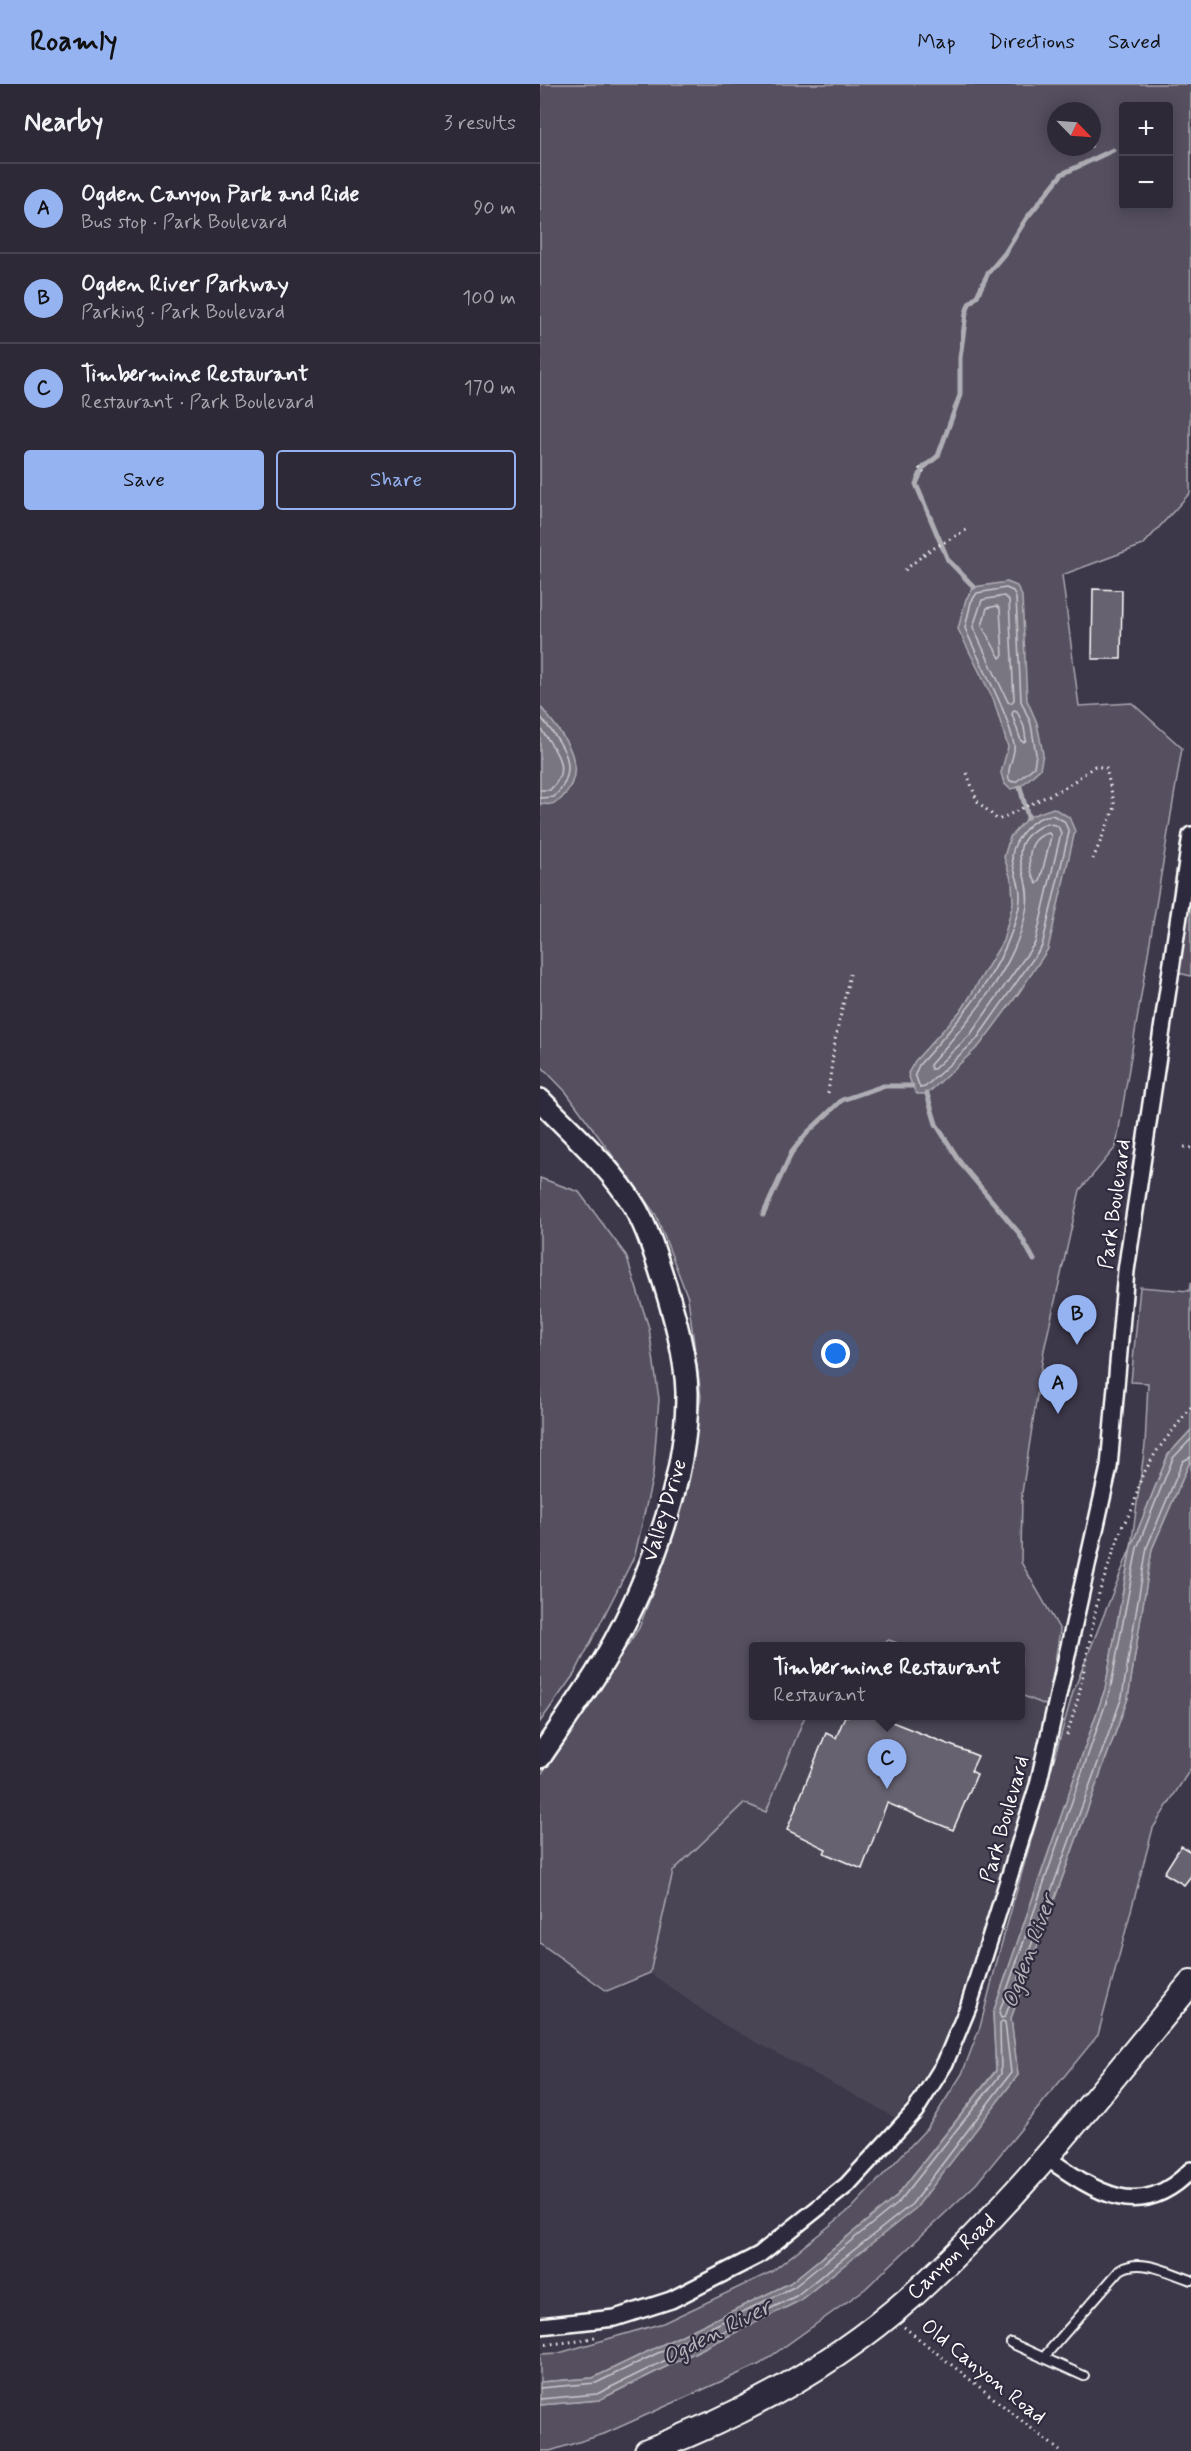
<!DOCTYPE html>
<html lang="en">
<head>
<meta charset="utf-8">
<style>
  :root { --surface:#2d2937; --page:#35313f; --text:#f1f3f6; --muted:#a7a6ad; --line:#484552; --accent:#95b2f1 }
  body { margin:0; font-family:Mynerve,sans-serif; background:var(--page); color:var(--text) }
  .controls { position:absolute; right:18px; top:18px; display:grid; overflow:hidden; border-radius:6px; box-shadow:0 3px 15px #0003 }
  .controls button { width:54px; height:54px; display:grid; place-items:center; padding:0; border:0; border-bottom:2px solid var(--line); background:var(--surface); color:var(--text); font:30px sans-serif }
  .compass { position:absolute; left:507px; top:18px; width:54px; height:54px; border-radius:50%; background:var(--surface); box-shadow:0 3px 15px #0003; rotate:115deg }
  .you { position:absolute; left:296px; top:1270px; width:21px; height:21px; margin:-15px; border:4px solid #fff; border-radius:50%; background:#1a73e8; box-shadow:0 0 0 9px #1a73e833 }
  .badge { display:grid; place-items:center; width:39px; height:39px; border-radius:50%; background:var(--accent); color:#111; font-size:20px; font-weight:700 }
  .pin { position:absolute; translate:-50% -50px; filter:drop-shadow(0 2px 3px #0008) }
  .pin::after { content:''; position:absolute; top:32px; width:21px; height:18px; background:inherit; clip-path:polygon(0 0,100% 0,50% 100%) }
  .popup { position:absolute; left:209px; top:1558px; width:276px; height:78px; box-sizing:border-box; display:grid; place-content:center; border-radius:6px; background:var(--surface); filter:drop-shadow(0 2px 4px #0005); font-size:20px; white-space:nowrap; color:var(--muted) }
  .popup b { font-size:22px; color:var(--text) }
  .popup::after { content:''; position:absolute; left:50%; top:100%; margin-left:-12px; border:12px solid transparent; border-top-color:var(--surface) }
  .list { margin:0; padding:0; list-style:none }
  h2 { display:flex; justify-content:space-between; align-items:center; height:78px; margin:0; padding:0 24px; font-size:26px }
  h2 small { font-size:20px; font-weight:400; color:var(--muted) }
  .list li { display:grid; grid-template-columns:39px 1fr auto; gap:18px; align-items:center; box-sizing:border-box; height:90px; padding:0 24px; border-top:2px solid var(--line) }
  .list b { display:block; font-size:22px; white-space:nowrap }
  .list p { margin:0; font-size:20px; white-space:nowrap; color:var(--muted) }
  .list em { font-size:20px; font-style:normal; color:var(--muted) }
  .actions { display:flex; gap:12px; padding:18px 24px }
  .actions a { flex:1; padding:14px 0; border:2px solid var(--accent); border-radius:6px; text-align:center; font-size:21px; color:var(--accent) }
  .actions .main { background:var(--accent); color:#111 }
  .map { position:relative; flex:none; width:651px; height:2367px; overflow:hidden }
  header { display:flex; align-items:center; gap:36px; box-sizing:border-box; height:84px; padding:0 30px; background:var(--accent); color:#111 }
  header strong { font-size:28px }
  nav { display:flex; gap:33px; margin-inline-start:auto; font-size:21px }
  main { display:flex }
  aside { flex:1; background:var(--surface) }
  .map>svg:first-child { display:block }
  .built { fill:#494455 }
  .green { fill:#555060; stroke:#aaa8b0; stroke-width:1.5; fill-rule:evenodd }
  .water { fill:#797682; stroke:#afadb4; stroke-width:1.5 }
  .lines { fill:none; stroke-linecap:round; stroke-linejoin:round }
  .shore { stroke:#c9c8cd; stroke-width:1.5 }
  .stream { stroke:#afadb4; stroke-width:5 }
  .building { fill:#666270; stroke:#fff; stroke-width:1.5 }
  .lane-casing { stroke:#fff; stroke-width:12 }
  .street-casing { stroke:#fff; stroke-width:20 }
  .secondary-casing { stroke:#fff; stroke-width:26 }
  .primary-casing { stroke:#fff; stroke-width:28 }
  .path { stroke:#fff; stroke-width:3; stroke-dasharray:1.5 4.5; stroke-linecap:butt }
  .lane { stroke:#2f2a3d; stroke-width:8 }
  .street { stroke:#2f2a3d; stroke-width:15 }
  .secondary { stroke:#2f2a3d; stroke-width:21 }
  .primary { stroke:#2f2a3d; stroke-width:24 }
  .labels { text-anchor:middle; stroke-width:4.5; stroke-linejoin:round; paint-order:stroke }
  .street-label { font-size:21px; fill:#fff; stroke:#2f2a3d }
  .water-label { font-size:22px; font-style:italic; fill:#b5b4ba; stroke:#2f2a3d }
</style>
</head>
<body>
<header>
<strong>Roamly</strong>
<nav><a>Map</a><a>Directions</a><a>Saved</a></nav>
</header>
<main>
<aside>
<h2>Nearby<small>3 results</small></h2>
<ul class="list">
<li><span class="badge">A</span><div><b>Ogden Canyon Park and Ride</b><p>Bus stop · Park Boulevard</p></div><em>90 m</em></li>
<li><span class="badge">B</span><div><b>Ogden River Parkway</b><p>Parking · Park Boulevard</p></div><em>100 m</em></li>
<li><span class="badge">C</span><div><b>Timbermine Restaurant</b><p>Restaurant · Park Boulevard</p></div><em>170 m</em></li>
</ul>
<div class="actions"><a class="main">Save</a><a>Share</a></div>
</aside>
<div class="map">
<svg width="651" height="2367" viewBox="0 0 651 2367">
  <rect width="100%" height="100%" fill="#3c3749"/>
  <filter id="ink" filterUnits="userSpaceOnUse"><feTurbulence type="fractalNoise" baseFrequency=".0167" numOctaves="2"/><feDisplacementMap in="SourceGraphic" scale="12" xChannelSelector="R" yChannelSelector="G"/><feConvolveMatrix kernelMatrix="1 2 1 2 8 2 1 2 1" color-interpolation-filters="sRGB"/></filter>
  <g filter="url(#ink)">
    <path class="built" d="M481 1611 508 1622 455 1813 399 1970 356 2034 179 1938 110 1889 133 1787 204 1719 226 1728 265 1632H481Z"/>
    <path class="green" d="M0 0H651L650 409 603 461 522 491 539 622 592 619 642 664 576 1063 540 1106 504 1266 482 1409 481 1478 520 1546 508 1622 481 1611V1562H365L349 1556 337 1562H214V1632H265L226 1728 204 1719 133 1787 110 1889 67 1907 0 1859V1692L99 1544 126 1473 143 1411 161 1313 148 1214 116 1131 26 1008 0 981ZM584 22H628V122H584ZM516 27H552V63H516Z
      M651 774V892L634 888Z
      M0 1094 39 1108 86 1171 109 1244 119 1315 113 1391 95 1471 35 1589 0 1638Z
      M651 1198V1346L628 1371 591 1463 565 1605 453 1929 456 1986 355 2114 250 2199 53 2294 0 2298V2270L19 2269 123 2239 231 2188 312 2124 388 2043 422 1990 440 1943 461 1862 533 1608 591 1463 605 1361 608 1299 591 1298 600 1203 649 1207Z
      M651 1375V1684L613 1744 558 1951 436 2100 325 2205 220 2280 64 2350 10 2367H0V2321L59 2316 259 2217 478 1991 471 1934 588 1614 612 1465Z"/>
    <path class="water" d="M467 498 477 502 482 512 487 616 497 639 503 670 500 685 480 703 470 705 464 699 461 689 468 663 454 617 418 545 426 515 434 503Z
      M0 622C21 649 53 682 21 715 15 720 8 722 0 719Z
      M513 724 529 733 535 747 508 865 478 910 440 961 387 1010H377L372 1002 368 989 375 977 423 924 463 857 473 819 472 798 464 773 470 753 488 733Z
      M651 1346V1375L612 1465 588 1614 471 1934 478 1991 376 2124 259 2217 59 2316 0 2321V2298L53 2294 250 2199 355 2114 456 1987 453 1929 565 1605 591 1463 628 1371Z"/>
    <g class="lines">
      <path class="shore" d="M466 504 473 507 476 514 481 617 491 640 496 670 494 683 477 697 473 698 469 696C466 683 476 672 474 660 464 618 441 583 425 544L431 518 437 509Z
        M464 512 469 516 474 616 471 619 468 618 433 543 442 516Z
        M457 522 460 525 463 571 460 574 442 542 447 524Z
        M474 626 477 627 484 643 486 656 484 658 481 657 472 630Z
        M0 632C20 658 44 683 14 713L0 714
        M0 644C14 664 33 685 10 706H0
        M512 731 524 737 529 748 502 862 436 956 385 1003 380 1004 375 990 379 981C422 933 464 888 479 823 486 790 456 778 485 746 492 737 500 732 512 731Z
        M507 739 518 742 521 749 495 859 430 951 394 985H391L390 981C429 936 478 883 487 822 492 786 458 761 507 739Z
        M509 749 511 752 500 797 497 800C486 783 485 754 509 749Z
        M651 1355 633 1374 597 1464 570 1607 459 1929 461 1934 465 1933 582 1613 607 1463 643 1377 651 1373
        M0 2304 56 2299 254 2203 359 2118 461 1990 460 1940 462 1937 465 1938 471 1989 372 2120 256 2212 57 2310 0 2315"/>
      <path class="stream" d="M434 503 408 476 376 400 383 384 398 372 420 311V274L426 229 429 220 437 212 448 189 465 169 486 135 522 90 573 66
        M480 703 488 733
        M387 1010 396 1040 422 1081 479 1149 494 1176
        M223 1131 252 1068 267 1049 302 1016 343 1002H372"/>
    </g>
    <path class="building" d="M553 505 582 506 581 575H552Z
      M305 1632H337L438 1672 431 1687 437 1690 413 1746 347 1719 322 1785 284 1769 286 1765 247 1746 286 1649 296 1654Z
      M641 1762 651 1768V1792L644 1801 624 1789Z"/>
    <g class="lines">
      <defs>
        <path id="lane" d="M471 2259 544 2292
          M503 2274 580 2186C601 2173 630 2189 651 2196"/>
        <path id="street" d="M507 2074C556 2108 600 2139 651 2086
          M0 2242 75 2234 131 2216 219 2171 307 2101 375 2027 405 1979 429 1921 498 1701 569 1383 586 1187 651 751"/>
        <path id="secondary" d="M0 1016C33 1050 72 1084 96 1125 109 1148 117 1176 125 1201 135 1234 146 1273 147 1308 148 1400 104 1512 56 1590 38 1618 19 1645 0 1673"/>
        <path id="primary" d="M107 2367C203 2331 296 2280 373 2211 477 2117 562 2006 651 1899"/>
      </defs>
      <use href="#lane" class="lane-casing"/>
      <use href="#street" class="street-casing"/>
      <use href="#secondary" class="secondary-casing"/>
      <use href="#primary" class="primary-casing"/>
      <path class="path" d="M379 384 384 389
        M365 486 387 468 430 444
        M427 689 437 717 458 736 526 703 555 682 566 684 575 723 553 775
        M288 1009 295 956 310 890
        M644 1063 651 1064
        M527 1651 539 1611 559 1509 583 1441 593 1424 601 1394 616 1368 651 1323
        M364 2243 520 2367
        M0 2261 39 2257 55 2253"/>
      <use href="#lane" class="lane"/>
      <use href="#street" class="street"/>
      <use href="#secondary" class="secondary"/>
      <use href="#primary" class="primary"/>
    </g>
  </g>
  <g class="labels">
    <g class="street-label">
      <text transform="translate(574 1120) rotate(-82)" y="7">Park Boulevard</text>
      <text transform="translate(124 1426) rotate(-73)" y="7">Valley Drive</text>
      <text transform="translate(464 1735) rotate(-74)" y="7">Park Boulevard</text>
      <text transform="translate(411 2172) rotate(-44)" y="7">Canyon Road</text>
      <text transform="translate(444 2287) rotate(39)" y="7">Old Canyon Road</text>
    </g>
    <g class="water-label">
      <text transform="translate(488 1867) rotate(-70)" y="8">Ogden River</text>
      <text transform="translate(176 2247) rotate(-27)" y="8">Ogden River</text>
    </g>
  </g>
</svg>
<div class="controls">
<button>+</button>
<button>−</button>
</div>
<svg class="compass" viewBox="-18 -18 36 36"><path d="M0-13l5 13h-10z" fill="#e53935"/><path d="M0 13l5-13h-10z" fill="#a7a6ad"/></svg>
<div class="you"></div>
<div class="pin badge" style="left:518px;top:1330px">A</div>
<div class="pin badge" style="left:537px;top:1261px">B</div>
<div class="pin badge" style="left:347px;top:1705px">C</div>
<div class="popup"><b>Timbermine Restaurant</b>Restaurant</div>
</div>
</main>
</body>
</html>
